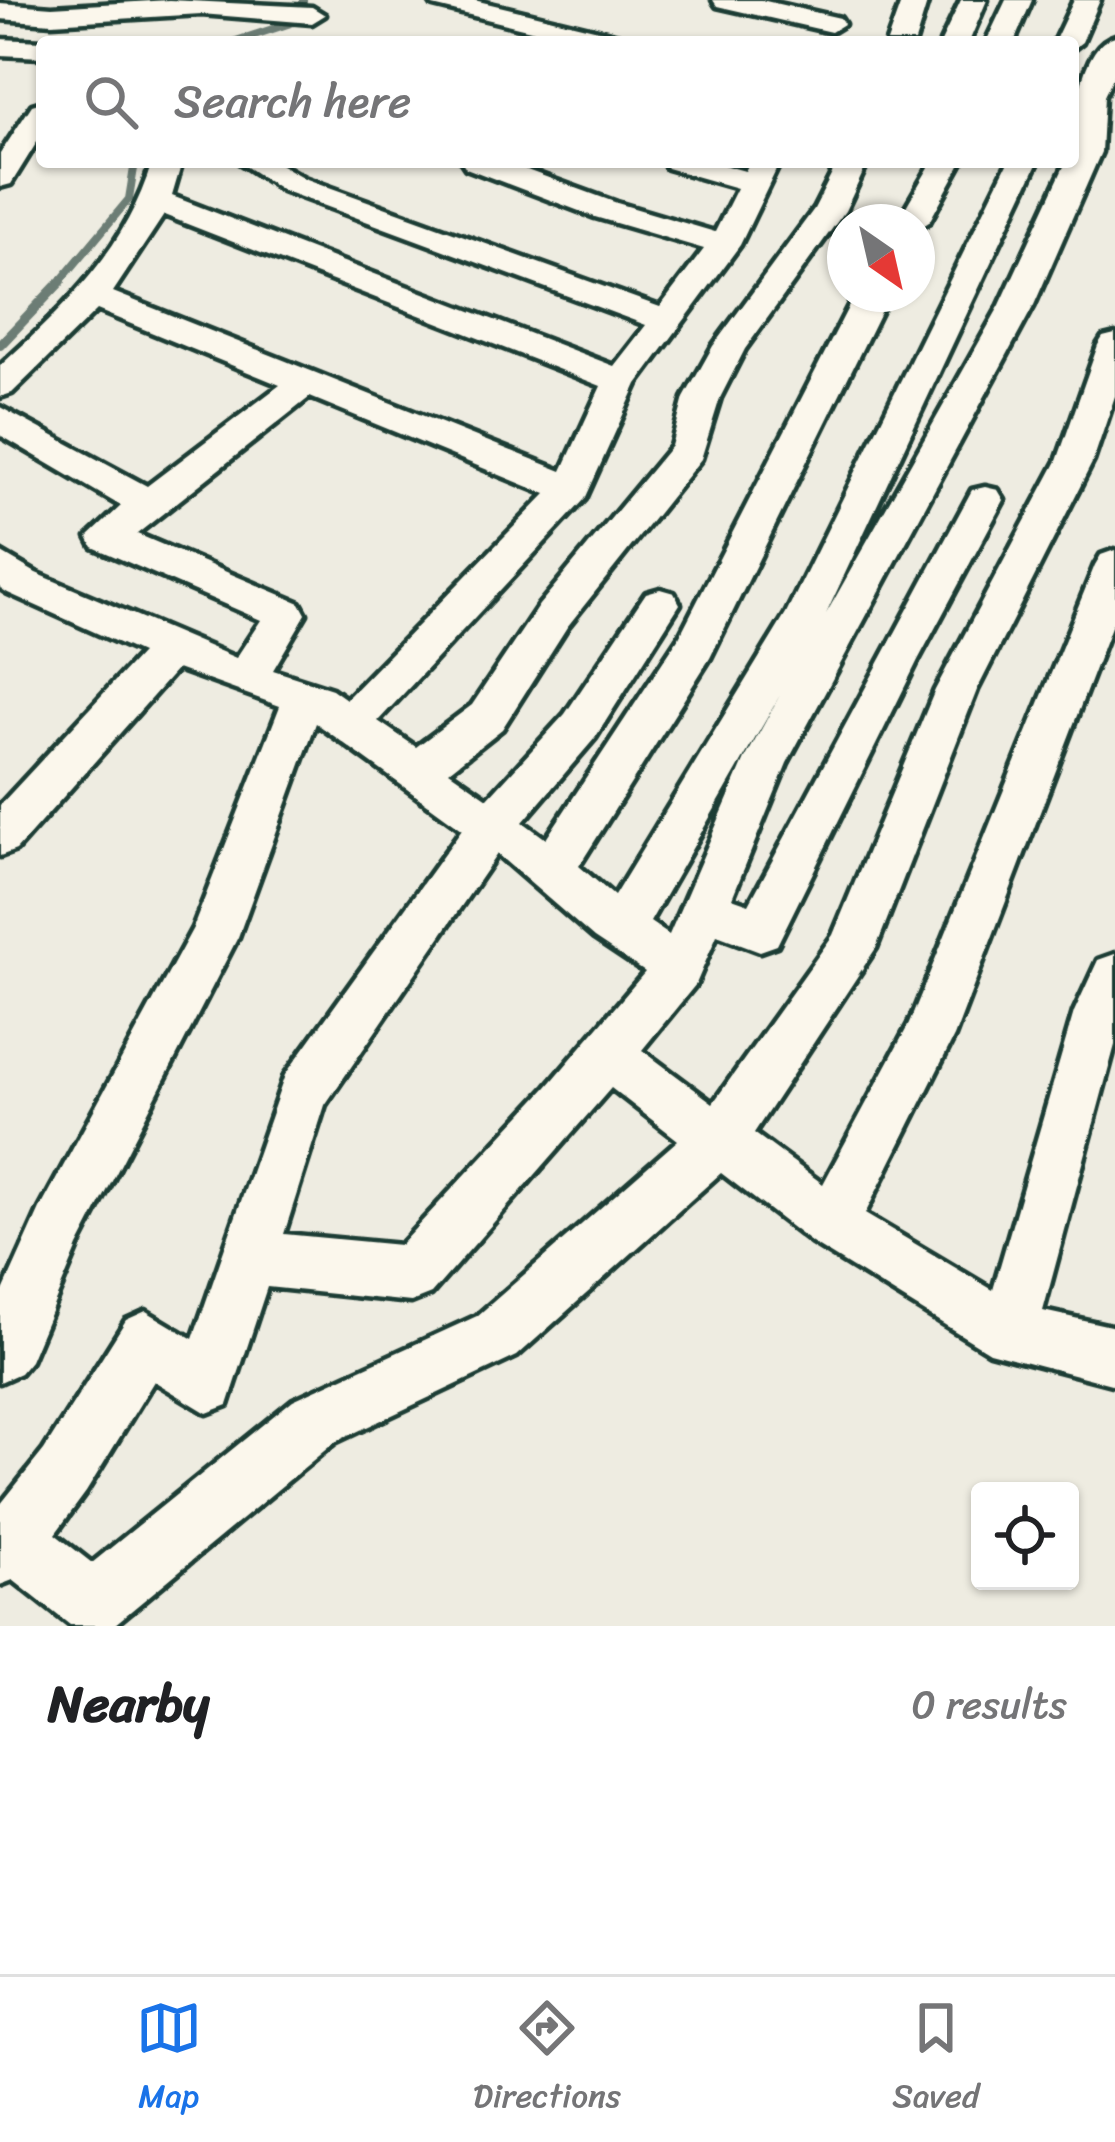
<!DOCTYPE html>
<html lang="en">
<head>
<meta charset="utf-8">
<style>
  :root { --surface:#fff; --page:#f2f2f2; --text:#202124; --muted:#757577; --line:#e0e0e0; --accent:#1a73e8 }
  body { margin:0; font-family:Sriracha,sans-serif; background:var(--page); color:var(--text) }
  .controls { position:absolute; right:36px; bottom:36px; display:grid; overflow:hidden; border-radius:12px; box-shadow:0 3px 9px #0004 }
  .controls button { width:108px; height:108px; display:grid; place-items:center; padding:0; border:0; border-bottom:3px solid var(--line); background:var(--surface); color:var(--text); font:60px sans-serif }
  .compass { position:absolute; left:827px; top:204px; width:108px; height:108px; border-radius:50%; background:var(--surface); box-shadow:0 3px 9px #0004; rotate:146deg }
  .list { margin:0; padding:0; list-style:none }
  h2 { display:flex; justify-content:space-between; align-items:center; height:156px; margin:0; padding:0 48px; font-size:51px }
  h2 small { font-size:39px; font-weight:400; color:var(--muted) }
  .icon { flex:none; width:66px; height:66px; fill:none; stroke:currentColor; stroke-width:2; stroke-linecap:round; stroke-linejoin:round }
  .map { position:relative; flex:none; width:1115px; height:1626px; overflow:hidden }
  .search { position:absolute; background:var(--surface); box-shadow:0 3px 9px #0004; left:36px; right:36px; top:36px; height:132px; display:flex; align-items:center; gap:30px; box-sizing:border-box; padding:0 42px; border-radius:12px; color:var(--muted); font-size:45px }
  .sheet { height:348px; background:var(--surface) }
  nav { display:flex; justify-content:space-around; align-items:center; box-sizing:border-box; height:168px; border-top:3px solid var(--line); background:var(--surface); font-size:33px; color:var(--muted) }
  nav a { display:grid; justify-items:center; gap:6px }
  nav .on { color:var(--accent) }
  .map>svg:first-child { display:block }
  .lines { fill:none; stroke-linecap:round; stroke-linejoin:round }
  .stream-far1 { stroke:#6c7d74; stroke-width:8 }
  .stream { stroke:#6c7d74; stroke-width:10 }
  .street-casing { stroke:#1f3d34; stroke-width:9 }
  .street { fill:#fbf7ec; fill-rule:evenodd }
</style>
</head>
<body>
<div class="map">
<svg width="1115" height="1626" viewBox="0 0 1115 1626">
  <rect width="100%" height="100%" fill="#eeece1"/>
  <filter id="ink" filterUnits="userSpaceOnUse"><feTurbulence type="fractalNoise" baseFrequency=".00833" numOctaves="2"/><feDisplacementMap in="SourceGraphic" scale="24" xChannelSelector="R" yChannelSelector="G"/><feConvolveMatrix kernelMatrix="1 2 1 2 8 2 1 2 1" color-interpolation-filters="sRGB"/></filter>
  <g filter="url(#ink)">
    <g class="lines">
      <path class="stream-far1" d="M233 42 303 19V0
        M58 284 129 199 135 162"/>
      <path class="stream" d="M0 345 61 281"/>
      <defs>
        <path id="street" d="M169 0 312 7 325 15 312 23 201 14 52 23 0 19V3L52 7Z
          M429 0H474L623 36 627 42H580L433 6Z
          M713 0H761L840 18 844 24 831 32 717 6Z
          M902 0H928L915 42H887Z
          M961 0H987L969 42H941Z
          M1006 0H1032L1014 42H986Z
          M1074 0H1100L1082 42 1073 49V42H1054Z
          M1115 36V73L1104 96 1101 152 1034 305 787 763 732 898 749 904 972 490 985 487 998 490 1004 500 918 660 777 945 760 951 717 935 696 984 642 1050 713 1103 833 935 935 690 1057 461 1098 345 1103 337 1115 334V396L1093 461 977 690 876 948 754 1133 823 1184 909 1024 1095 565 1101 555 1115 550V616L954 1037 865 1214 993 1290 1074 1012 1098 960 1115 954V1045L1043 1311 1115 1327V1385L989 1352 812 1243 721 1173 517 1356 335 1442 114 1625H70L13 1580 0 1585V1505L44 1450 126 1320 146 1311 193 1339 285 1075 462 829 316 723 238 937 78 1247 30 1361 20 1373 0 1382V1298L40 1209 193 928 280 706 177 669 16 850 0 856V805L141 653 8 593 0 588V552L36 573 236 658 261 620 93 547 88 537 121 506 0 435V407L147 486 280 385 97 310 12 393 0 397V366C66 306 126 249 152 162H182L172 196 614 366 646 325 282 190 239 162H276L304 178 660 307 704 249 595 217 466 168 462 162H505L617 203 715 232 737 188 667 168 663 162H712L745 171 750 162H780L740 245 637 384 585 499 378 721 416 747 472 705 539 605 671 446 684 398 713 346 814 209 838 162H868L845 211 745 349 720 398 701 459 567 627 502 729 449 771 488 798 565 714 646 593 660 589 674 593 680 604 595 738 523 822 546 839 679 637 855 294H889L710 658 579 866 614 896 786 614 1008 162H1038L826 614 1000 305 1066 162H1073C1073 130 1077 46 1115 36ZM164 215 601 386 562 471 113 292ZM310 397 546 494 346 699 332 689 273 670 306 614 300 603 137 534ZM780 695 745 759 669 935 650 922ZM497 854 594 938 645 972 547 1087 400 1245 284 1234 325 1105ZM611 1088 678 1140 477 1316 293 1400 92 1563 55 1534 86 1492 154 1381 207 1413 228 1405 267 1287 411 1302 431 1294Z
          M0 39 42 41 47 42H42V57L0 55Z
          M42 102V134L11 184 0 187V154L32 105Z
          M932 162H962L929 222 917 230V222H897Z"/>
      </defs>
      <use href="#street" class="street-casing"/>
      <use href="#street" class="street"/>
    </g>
  </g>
</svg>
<div class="controls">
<button><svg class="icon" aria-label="locate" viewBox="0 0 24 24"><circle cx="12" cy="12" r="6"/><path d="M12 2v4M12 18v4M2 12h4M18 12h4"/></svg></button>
</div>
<svg class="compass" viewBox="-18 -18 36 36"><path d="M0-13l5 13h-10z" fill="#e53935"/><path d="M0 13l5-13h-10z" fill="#757577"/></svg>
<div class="search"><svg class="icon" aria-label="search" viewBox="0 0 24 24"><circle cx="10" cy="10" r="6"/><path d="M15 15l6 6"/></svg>Search here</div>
</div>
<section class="sheet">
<h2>Nearby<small>0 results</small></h2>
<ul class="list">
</ul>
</section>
<nav>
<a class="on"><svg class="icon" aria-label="map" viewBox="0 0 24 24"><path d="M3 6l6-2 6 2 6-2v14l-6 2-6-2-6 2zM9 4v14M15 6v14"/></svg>Map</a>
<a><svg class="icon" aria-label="directions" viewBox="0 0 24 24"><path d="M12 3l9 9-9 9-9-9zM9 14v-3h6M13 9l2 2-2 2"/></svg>Directions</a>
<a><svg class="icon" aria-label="saved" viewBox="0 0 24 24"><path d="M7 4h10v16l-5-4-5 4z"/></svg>Saved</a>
</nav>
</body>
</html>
